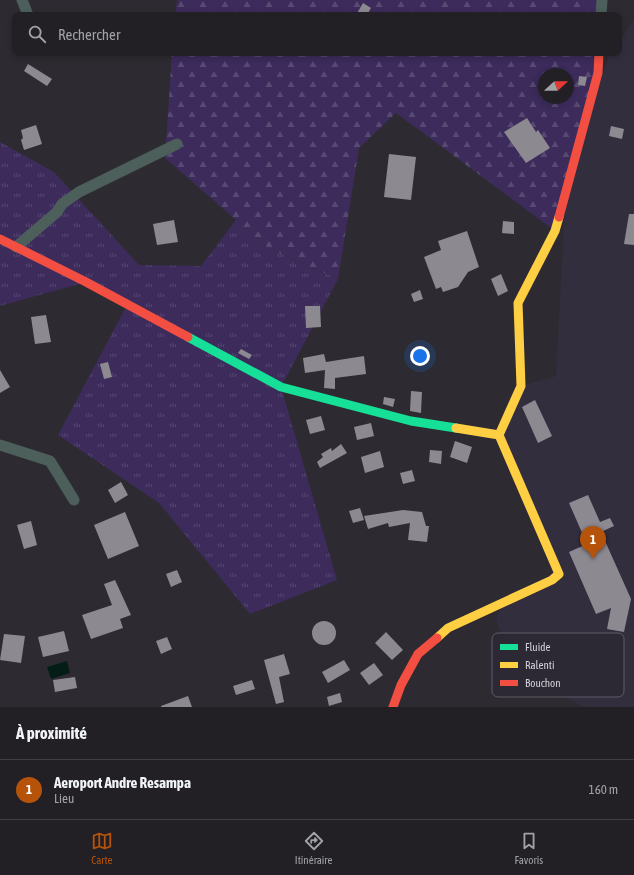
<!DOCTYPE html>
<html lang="fr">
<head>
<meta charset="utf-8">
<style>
  :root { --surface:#222025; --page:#2e2d32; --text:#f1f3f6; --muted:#a2a3a7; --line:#3f3e42; --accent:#b45309 }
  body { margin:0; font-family:"Asap Condensed",sans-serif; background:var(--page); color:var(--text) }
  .compass { position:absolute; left:538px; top:68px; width:36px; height:36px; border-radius:50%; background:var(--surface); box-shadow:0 2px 6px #0003; rotate:69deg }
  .you { position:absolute; left:420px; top:356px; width:14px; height:14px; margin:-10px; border:3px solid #fff; border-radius:50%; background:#1a73e8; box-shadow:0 0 0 6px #1a73e833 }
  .badge { display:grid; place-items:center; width:26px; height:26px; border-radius:50%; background:var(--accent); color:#fff; font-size:13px; font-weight:700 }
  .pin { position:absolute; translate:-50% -33px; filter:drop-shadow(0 1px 2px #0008) }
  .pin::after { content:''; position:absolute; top:21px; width:14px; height:12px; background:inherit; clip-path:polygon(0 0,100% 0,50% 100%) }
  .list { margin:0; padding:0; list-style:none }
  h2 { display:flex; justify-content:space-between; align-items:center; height:52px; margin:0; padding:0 16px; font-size:17px }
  h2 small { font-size:13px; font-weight:400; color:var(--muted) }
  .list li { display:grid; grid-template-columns:26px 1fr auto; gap:12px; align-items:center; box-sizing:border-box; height:60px; padding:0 16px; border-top:1px solid var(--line) }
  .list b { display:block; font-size:15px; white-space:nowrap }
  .list p { margin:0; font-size:13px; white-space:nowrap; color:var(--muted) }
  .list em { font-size:13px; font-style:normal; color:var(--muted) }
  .icon { flex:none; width:22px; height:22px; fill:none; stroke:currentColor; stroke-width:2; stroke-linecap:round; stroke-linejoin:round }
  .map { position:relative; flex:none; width:634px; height:707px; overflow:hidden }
  .search { position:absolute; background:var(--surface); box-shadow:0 2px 6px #0003; left:12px; right:12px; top:12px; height:44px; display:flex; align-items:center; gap:10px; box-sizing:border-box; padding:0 14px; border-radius:8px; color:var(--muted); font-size:15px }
  .sheet { height:112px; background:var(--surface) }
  nav { display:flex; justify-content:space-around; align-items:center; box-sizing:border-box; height:56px; border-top:1px solid var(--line); background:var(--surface); font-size:11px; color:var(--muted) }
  nav a { display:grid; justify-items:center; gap:2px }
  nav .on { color:var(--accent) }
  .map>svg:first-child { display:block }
  .built { fill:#322e3e }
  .grass { fill:url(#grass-tufts) }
  .forest { fill:url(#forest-firs); fill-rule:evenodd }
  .water { fill:#041d17 }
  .building { fill:#8c8a90 }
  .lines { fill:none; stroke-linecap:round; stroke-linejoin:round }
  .street { stroke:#4c5f5b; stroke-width:11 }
  .fast { stroke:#16e098; stroke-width:9 }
  .slow { stroke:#ffcf43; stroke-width:9 }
  .jam { stroke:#f24e42; stroke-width:9 }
  .key { fill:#2c2834; stroke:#5e5b66; stroke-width:1 }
  .key-label { font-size:11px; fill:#d3d1d9 }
</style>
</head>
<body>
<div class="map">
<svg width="634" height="707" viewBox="0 0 634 707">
  <defs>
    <pattern id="grass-tufts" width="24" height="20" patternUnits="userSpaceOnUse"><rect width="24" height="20" fill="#3c2b5b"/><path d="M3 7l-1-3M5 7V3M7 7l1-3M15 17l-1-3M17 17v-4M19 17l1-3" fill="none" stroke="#574972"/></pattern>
    <pattern id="forest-firs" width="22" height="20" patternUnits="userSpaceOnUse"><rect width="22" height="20" fill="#3c2b5b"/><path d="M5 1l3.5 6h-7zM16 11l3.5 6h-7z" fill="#574972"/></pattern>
  </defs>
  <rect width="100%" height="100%" fill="#2d2b31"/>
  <path class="built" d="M634 20V707H583L515 666 496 620 501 605 559 574 499 435 521 386 556 376 566 187 610 53H619V41Z"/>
  <path class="grass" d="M0 142 54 172 139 265 201 266 236 220 268 248 338 279 281 387 337 580 250 614 159 503 58 435 127 305 86 282 0 306Z"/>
  <path class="forest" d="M177 0H602L601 15H175Z
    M172 53H599L555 231 396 113 359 148 338 279 268 248 165 158ZM544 74H568V98H544Z"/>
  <path class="water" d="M67 661 70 673 51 679 47 667Z"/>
  <path class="building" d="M363 3 371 8 367 15H356Z
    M28 64 52 79 47 86 24 71Z
    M579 76 587 77 585 86 578 85Z
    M527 118 536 132 538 130 550 148 526 163 504 132Z
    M36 125 42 144 24 150 21 140 23 138 21 130Z
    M611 126 624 129 622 139 609 136Z
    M389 154 416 157 411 200 384 197Z
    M629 214H634V245L624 244Z
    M174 220 178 242 157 245 153 224Z
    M503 221 514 222V234L502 233Z
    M467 231 479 267 468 272 458 287 443 292 441 287 436 289 424 257 441 250 438 241Z
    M501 274 508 291 498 296 491 279Z
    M420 290 423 299 414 302 411 294Z
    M305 306H320L321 327 306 328Z
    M46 315 51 342 35 344 31 317Z
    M241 349 252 355 249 359 238 353Z
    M324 354 326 362 364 356 366 374 335 378V389L324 388 325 370 305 373 303 358Z
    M108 362 112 377 104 379 100 364Z
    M0 370 10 387 0 393Z
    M411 391 422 392 421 413 410 411Z
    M384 397 395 399 393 407 383 404Z
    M535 400 552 436 538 443 522 407Z
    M321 416 325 430 310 434 306 420Z
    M371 423 374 436 357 440 354 427Z
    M455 441 472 447 467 463 450 457Z
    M341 444 347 453 320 468 317 462 323 457 321 454 331 448 332 451Z
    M430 450 442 451 441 464 429 462Z
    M380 451 384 467 365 473 361 457Z
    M412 470 415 481 403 484 400 473Z
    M121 482 128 495 115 503 108 490Z
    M588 495 600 522 610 518 614 526 601 532 631 599 624 632 607 629 611 608 596 614 569 552 587 544 569 503Z
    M360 508 364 520 353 523 349 511Z
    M403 510 422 512 426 526H429L427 542 408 540 410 523 389 527 388 523 368 529 364 516Z
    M125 512 139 546 108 559 94 525Z
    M31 521 37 545 24 549 17 525Z
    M177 570 182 582 171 587 166 574Z
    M115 580 131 615 120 619 123 628 91 639 82 615 112 605 104 584Z
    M312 633a12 12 0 1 1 24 0a12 12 0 1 1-24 0Z
    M64 631 69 651 43 657 38 637Z
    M386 632 403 650 392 660 375 643Z
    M4 634 25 636 21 663 0 660Z
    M167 637 172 649 161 654 156 641Z
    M284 654 290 674 279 677 284 702 276 704 264 660Z
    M344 660 350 670 328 683 322 672Z
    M374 663 383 675 369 685 360 673Z
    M75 677 77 688 55 692 53 680Z
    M252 680 255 689 236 695 233 686Z
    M340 693 342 702 329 706 327 697Z
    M188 696 192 707H161V706Z"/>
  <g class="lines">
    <path class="street" d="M22 0 28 15
      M601 15 602 0
      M16 247 57 212 62 204 79 192 177 144
      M0 445 50 461 74 500"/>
    <path class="fast" d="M188 337 281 387 411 421 456 428"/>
    <path class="slow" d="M499 435 521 386 518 303 555 231 559 217
      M437 638 448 628 552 580 559 574 499 435 456 428"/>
    <path class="jam" d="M559 217 598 73 599 53
      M0 239 86 282 188 337
      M393 707 401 685 418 654 437 638"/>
  </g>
  <rect x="492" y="633" width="132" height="64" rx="6" class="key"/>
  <rect x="500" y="644" width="18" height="6" fill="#16e098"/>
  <rect x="500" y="662" width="18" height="6" fill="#ffcf43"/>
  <rect x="500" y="680" width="18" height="6" fill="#f24e42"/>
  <g class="key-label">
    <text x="525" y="651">Fluide</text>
    <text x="525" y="669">Ralenti</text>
    <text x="525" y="687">Bouchon</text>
  </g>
</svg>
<svg class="compass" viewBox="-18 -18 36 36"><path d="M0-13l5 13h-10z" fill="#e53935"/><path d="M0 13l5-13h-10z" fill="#a2a3a7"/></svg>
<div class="you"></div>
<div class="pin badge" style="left:593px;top:559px">1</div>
<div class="search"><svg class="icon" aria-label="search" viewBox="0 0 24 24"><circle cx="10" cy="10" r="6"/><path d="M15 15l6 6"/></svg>Rechercher</div>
</div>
<section class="sheet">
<h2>À proximité<small></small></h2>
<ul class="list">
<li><span class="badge">1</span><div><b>Aeroport Andre Resampa</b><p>Lieu</p></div><em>160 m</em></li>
</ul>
</section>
<nav>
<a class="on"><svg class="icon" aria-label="map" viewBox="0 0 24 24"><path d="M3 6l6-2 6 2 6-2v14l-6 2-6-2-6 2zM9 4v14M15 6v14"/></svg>Carte</a>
<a><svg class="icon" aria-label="directions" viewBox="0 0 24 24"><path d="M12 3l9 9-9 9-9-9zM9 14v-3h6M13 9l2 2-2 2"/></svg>Itinéraire</a>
<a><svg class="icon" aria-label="saved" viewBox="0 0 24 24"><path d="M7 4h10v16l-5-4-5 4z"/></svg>Favoris</a>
</nav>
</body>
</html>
